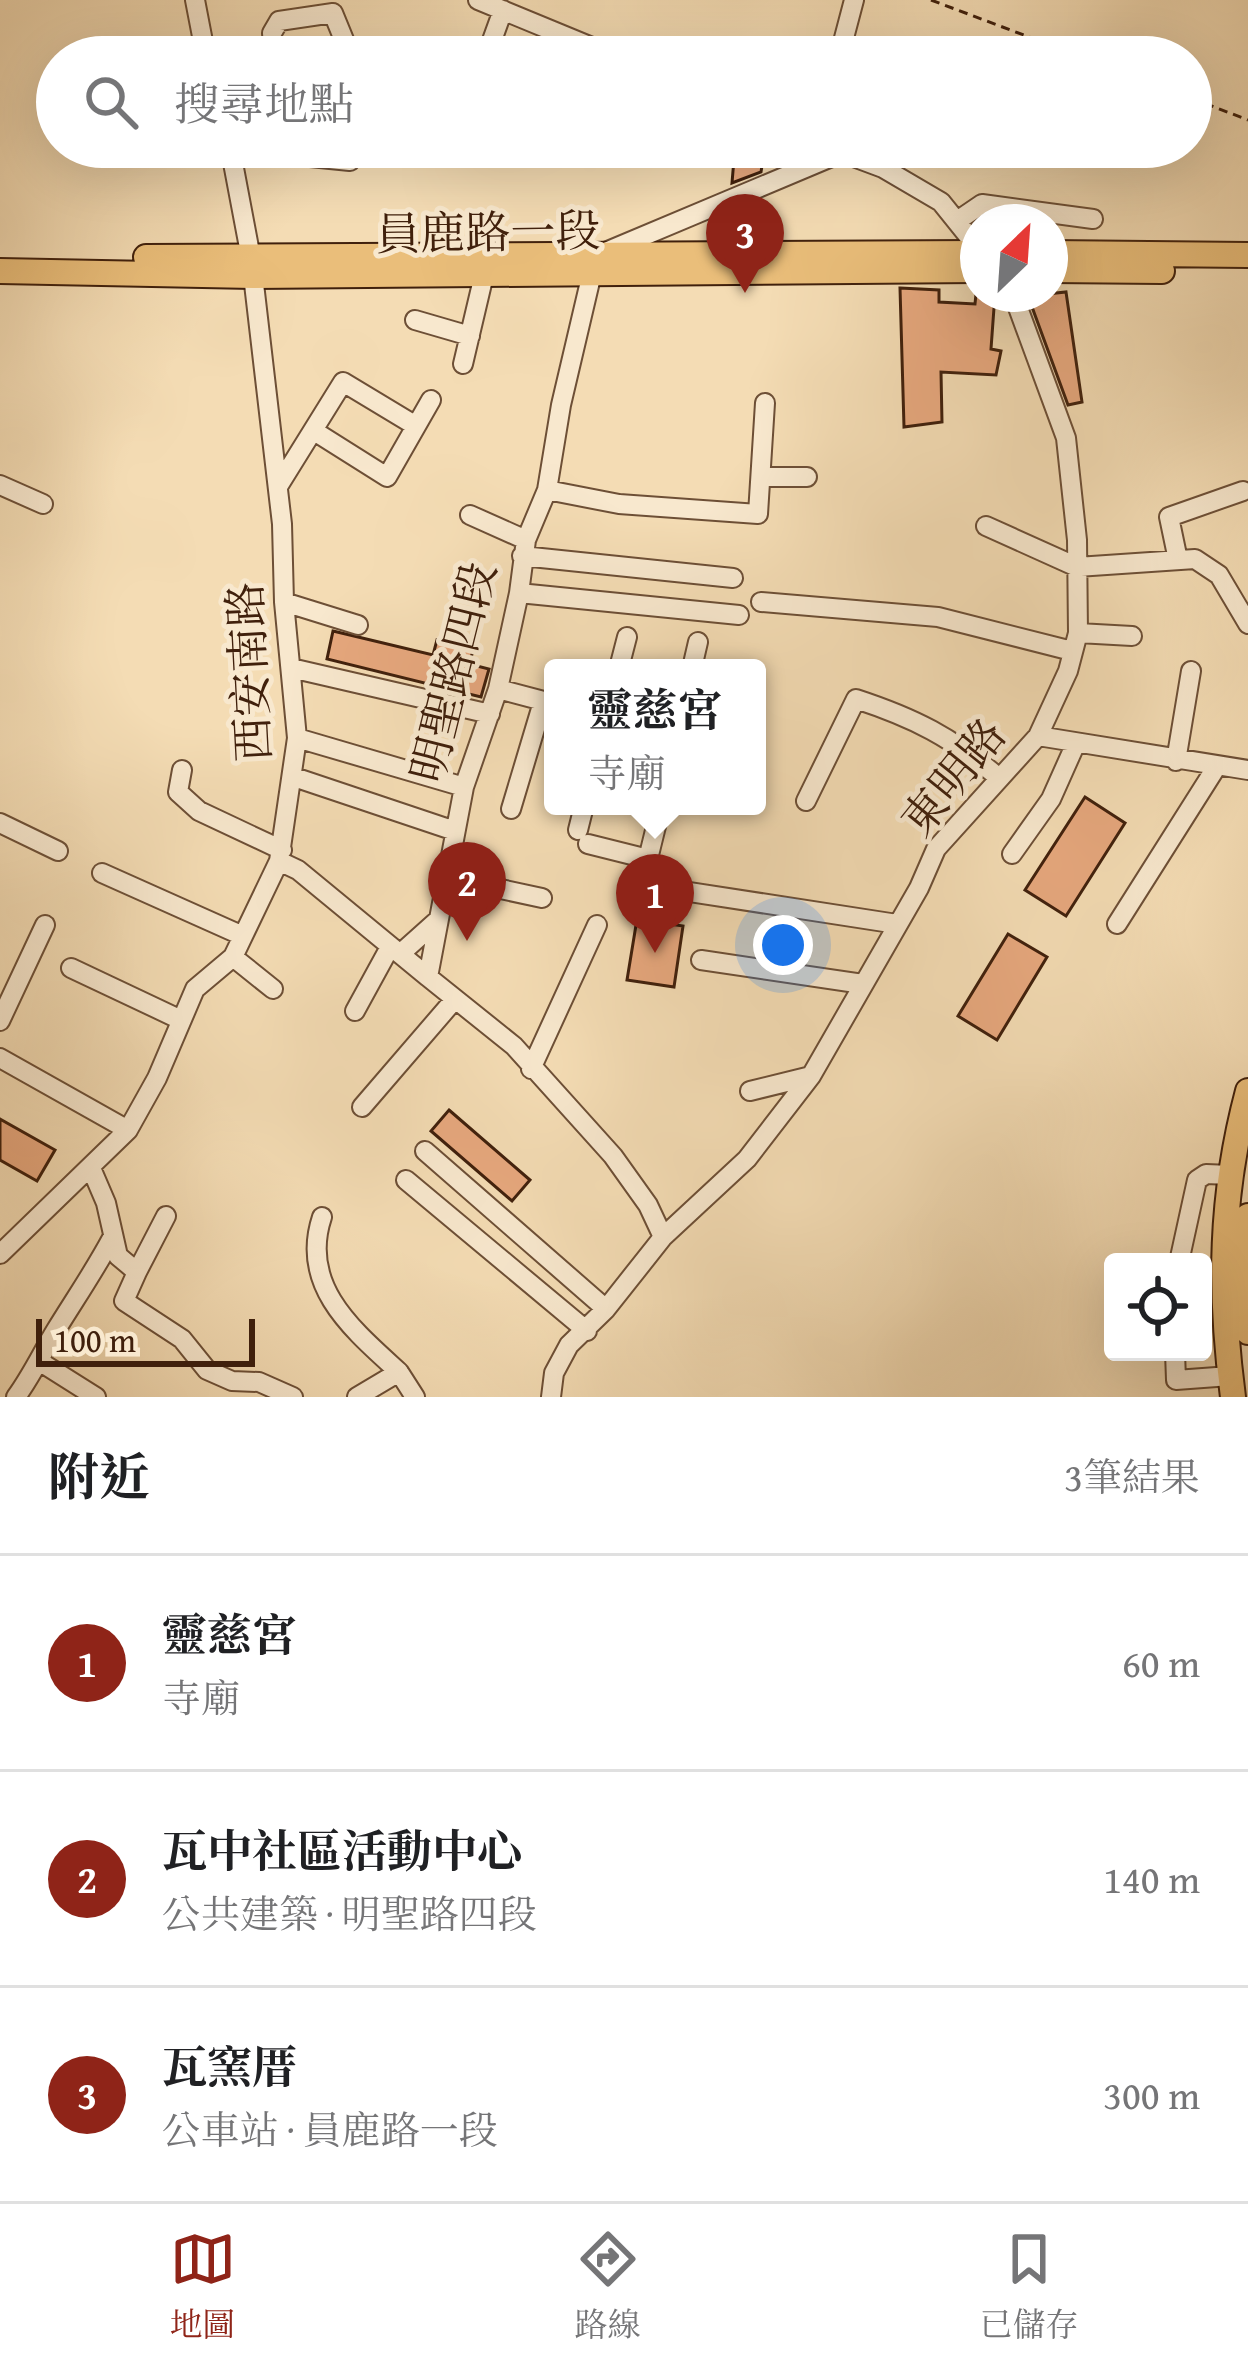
<!DOCTYPE html>
<html lang="zh-TW">
<head>
<meta charset="utf-8">
<style>
  :root { --surface:#fff; --page:#f2f2f2; --text:#202124; --muted:#757577; --line:#e0e0e0; --accent:#8f2418 }
  body { margin:0; font-family:"Gentium Book Plus","Noto Serif TC",serif; background:var(--page); color:var(--text) }
  .controls { position:absolute; right:36px; bottom:36px; display:grid; overflow:hidden; border-radius:12px; box-shadow:0 12px 48px #0002 }
  .controls button { width:108px; height:108px; display:grid; place-items:center; padding:0; border:0; border-bottom:3px solid var(--line); background:var(--surface); color:var(--text); font:60px sans-serif }
  .compass { position:absolute; left:960px; top:204px; width:108px; height:108px; border-radius:50%; background:var(--surface); box-shadow:0 12px 48px #0002; rotate:25deg }
  .scale { position:absolute; left:36px; bottom:30px; width:219px; box-sizing:border-box; padding-left:12px; border:6px solid #40200c; border-top:0; font-size:33px; line-height:42px; white-space:nowrap; color:#40200c; -webkit-text-stroke:9px #f8e8ce; paint-order:stroke }
  .you { position:absolute; left:783px; top:945px; width:42px; height:42px; margin:-30px; border:9px solid #fff; border-radius:50%; background:#1a73e8; box-shadow:0 0 0 18px #1a73e833 }
  .badge { display:grid; place-items:center; width:78px; height:78px; border-radius:50%; background:var(--accent); color:#fff; font-size:39px; font-weight:700 }
  .pin { position:absolute; translate:-50% -99px; filter:drop-shadow(0 3px 6px #0008) }
  .pin::after { content:''; position:absolute; top:63px; width:42px; height:36px; background:inherit; clip-path:polygon(0 0,100% 0,50% 100%) }
  .popup { position:absolute; left:544px; top:659px; width:222px; height:156px; box-sizing:border-box; display:grid; place-content:center; border-radius:12px; background:var(--surface); filter:drop-shadow(0 3px 9px #0005); font-size:39px; white-space:nowrap; color:var(--muted) }
  .popup b { font-size:45px; color:var(--text) }
  .popup::after { content:''; position:absolute; left:50%; top:100%; margin-left:-24px; border:24px solid transparent; border-top-color:var(--surface) }
  .list { margin:0; padding:0; list-style:none }
  h2 { display:flex; justify-content:space-between; align-items:center; height:156px; margin:0; padding:0 48px; font-size:51px }
  h2 small { font-size:39px; font-weight:400; color:var(--muted) }
  .list li { display:grid; grid-template-columns:78px 1fr auto; gap:36px; align-items:center; box-sizing:border-box; height:216px; padding:0 48px; border-top:3px solid var(--line) }
  .list b { display:block; font-size:45px; white-space:nowrap }
  .list p { margin:0; font-size:39px; white-space:nowrap; color:var(--muted) }
  .list em { font-size:39px; font-style:normal; color:var(--muted) }
  .icon { flex:none; width:66px; height:66px; fill:none; stroke:currentColor; stroke-width:2; stroke-linecap:round; stroke-linejoin:round }
  .map { position:relative; flex:none; width:1248px; height:1397px; overflow:hidden }
  .search { position:absolute; background:var(--surface); box-shadow:0 12px 48px #0002; left:36px; right:36px; top:36px; height:132px; display:flex; align-items:center; gap:30px; box-sizing:border-box; padding:0 42px; border-radius:66px; color:var(--muted); font-size:45px }
  .sheet { height:804px; background:var(--surface) }
  nav { display:flex; justify-content:space-around; align-items:center; box-sizing:border-box; height:168px; border-top:3px solid var(--line); background:var(--surface); font-size:33px; color:var(--muted) }
  nav a { display:grid; justify-items:center; gap:6px }
  nav .on { color:var(--accent) }
  .map>svg:first-child { display:block }
  .building { fill:#e7a87e; stroke:#40200c; stroke-width:3 }
  .lines { fill:none; stroke-linecap:round; stroke-linejoin:round }
  .minor-casing { stroke:#6d4f36; stroke-width:22 }
  .major-casing { stroke:#40200c; stroke-width:28 }
  .path { stroke:#40200c; stroke-width:3; stroke-dasharray:9 6; stroke-linecap:butt }
  .minor { stroke:#f8e8ce; stroke-width:18 }
  .major { stroke:#eabe7a; stroke-width:24 }
  .labels { text-anchor:middle; stroke-width:10; stroke-linejoin:round; paint-order:stroke }
  .street-label { font-size:45px; fill:#40200c; stroke:#f8e8ce }
</style>
</head>
<body>
<div class="map">
<svg width="1248" height="1397" viewBox="0 0 1248 1397">
  <rect width="100%" height="100%" fill="#f4dcb4"/>
  <filter id="stains"><feTurbulence type="fractalNoise" baseFrequency=".00167" numOctaves="4"/><feColorMatrix values="0 0 0 0 .2 0 0 0 0 .09 0 0 0 0 .02 0 0 0 .5 -.17"/></filter>
  <radialGradient id="worn" r=".72"><stop offset=".6" stop-color="#630" stop-opacity="0"/><stop offset="1" stop-color="#630" stop-opacity=".3"/></radialGradient>
  <path class="building" d="M735 147H765L761 172 732 183Z
    M900 288 939 290V302L975 304 976 294H995L991 349 1001 351 996 375 941 372 942 422 904 427Z
    M1066 292 1082 402 1068 405 1028 296Z
    M333 631 433 655 437 640 473 651 469 664 489 669 481 697 327 659Z
    M1085 797 1125 823 1066 916 1025 890Z
    M637 919 683 926 674 987 627 980Z
    M1008 934 1047 957 997 1040 958 1016Z
    M449 1110 530 1180 512 1201 431 1131Z
    M0 1119 55 1150 37 1181 0 1160Z"/>
  <g class="lines">
    <defs>
      <path id="minor" d="M195 0 206 57
        M478 0 616 57
        M274 57 272 33 279 21 333 13 351 57
        M486 57 503 10
        M839 57 854 0
        M230 149 350 161
        M832 149 883 168 941 202 978 248
        M957 221 982 204 1093 219
        M415 320 470 336
        M463 364 484 275
        M314 431 387 477 431 400
        M763 477H807
        M0 485 43 504
        M279 485 343 382 416 426
        M547 490 619 504 758 514 765 403
        M470 515 526 540
        M986 526 1077 567 1195 559 1219 575 1248 624
        M522 556 733 578
        M1178 560 1169 517 1243 491
        M519 593 739 615
        M284 602 358 625
        M761 602 938 617 1072 651
        M1078 633 1132 636
        M291 668 490 714
        M619 668 627 637
        M692 668 698 642
        M498 689 551 703
        M1038 736 1248 770
        M297 738 464 787
        M1176 761 1191 671
        M182 770 178 792 199 811 282 850
        M294 777 455 831
        M806 801 856 699C914 718 952 737 999 778
        M511 809 543 702
        M0 823 58 851
        M578 830 584 806
        M588 844 648 859
        M1012 854 1051 799 1076 743
        M648 859 657 887 897 924
        M648 859 661 806
        M279 861 298 870 428 977
        M102 873 243 936
        M445 877 542 898
        M1117 924 1217 766
        M400 954 438 920
        M233 957 273 989
        M701 960 863 984
        M71 968 181 1020
        M355 1011 390 947
        M0 1021 45 925
        M0 1058 128 1130
        M531 1069 597 925
        M750 1091 811 1076
        M362 1107 455 999
        M425 1151 606 1309
        M91 1168 106 1203 118 1256 137 1272 124 1301 182 1339 207 1370 232 1381 259 1382 293 1397
        M406 1180 587 1331
        M322 1217C299 1286 353 1330 399 1372
        M663 1237 648 1205 613 1156 514 1046 428 977 464 787 498 689 519 593 526 540 547 490 561 405 596 256 841 153
        M0 1254 128 1130 157 1078 195 989 233 957 279 861 297 738 284 602 282 524 251 258 230 147
        M1179 1262 1197 1180 1206 1174 1230 1175
        M137 1272 166 1216
        M1175 1352 1176 1380 1230 1376
        M42 1363 96 1397
        M16 1397C32 1375 42 1353 56 1330 75 1299 95 1270 112 1238
        M357 1397 399 1372 415 1397
        M551 1397 554 1373 569 1345 606 1309 663 1237 747 1159 811 1076 919 888 936 849 1038 736 1068 671 1078 633 1077 540 1066 438 1013 294"/>
      <path id="major" d="M1050 253 1248 255
        M146 257 978 253
        M1050 270 1162 271
        M0 271 253 276 978 270
        M1248 1216V1332
        M1233 1397C1219 1291 1220 1196 1248 1091"/>
    </defs>
    <use href="#minor" class="minor-casing"/>
    <use href="#major" class="major-casing"/>
    <path class="path" d="M931 0 1082 57
      M1191 98 1248 120"/>
    <use href="#minor" class="minor"/>
    <use href="#major" class="major"/>
  </g>
  <g class="labels">
    <g class="street-label">
      <text transform="translate(488 232) rotate(-1)" y="16">員鹿路一段</text>
      <text transform="translate(249 672) rotate(-93)" y="16">西安南路</text>
      <text transform="translate(453 672) rotate(-76)" y="16">明聖路四段</text>
      <text transform="translate(953 777) rotate(-51)" y="16">東明路</text>
    </g>
  </g>
  <rect width="100%" height="100%" filter="url(#stains)"/>
  <rect width="100%" height="100%" fill="url(#worn)"/>
</svg>
<div class="controls">
<button><svg class="icon" aria-label="locate" viewBox="0 0 24 24"><circle cx="12" cy="12" r="6"/><path d="M12 2v4M12 18v4M2 12h4M18 12h4"/></svg></button>
</div>
<svg class="compass" viewBox="-18 -18 36 36"><path d="M0-13l5 13h-10z" fill="#e53935"/><path d="M0 13l5-13h-10z" fill="#757577"/></svg>
<div class="scale">100 m</div>
<div class="you"></div>
<div class="pin badge" style="left:655px;top:953px">1</div>
<div class="popup"><b>靈慈宮</b>寺廟</div>
<div class="pin badge" style="left:467px;top:941px">2</div>
<div class="pin badge" style="left:745px;top:293px">3</div>
<div class="search"><svg class="icon" aria-label="search" viewBox="0 0 24 24"><circle cx="10" cy="10" r="6"/><path d="M15 15l6 6"/></svg>搜尋地點</div>
</div>
<section class="sheet">
<h2>附近<small>3筆結果</small></h2>
<ul class="list">
<li><span class="badge">1</span><div><b>靈慈宮</b><p>寺廟</p></div><em>60 m</em></li>
<li><span class="badge">2</span><div><b>瓦中社區活動中心</b><p>公共建築 · 明聖路四段</p></div><em>140 m</em></li>
<li><span class="badge">3</span><div><b>瓦窯厝</b><p>公車站 · 員鹿路一段</p></div><em>300 m</em></li>
</ul>
</section>
<nav>
<a class="on"><svg class="icon" aria-label="map" viewBox="0 0 24 24"><path d="M3 6l6-2 6 2 6-2v14l-6 2-6-2-6 2zM9 4v14M15 6v14"/></svg>地圖</a>
<a><svg class="icon" aria-label="directions" viewBox="0 0 24 24"><path d="M12 3l9 9-9 9-9-9zM9 14v-3h6M13 9l2 2-2 2"/></svg>路線</a>
<a><svg class="icon" aria-label="saved" viewBox="0 0 24 24"><path d="M7 4h10v16l-5-4-5 4z"/></svg>已儲存</a>
</nav>
</body>
</html>
